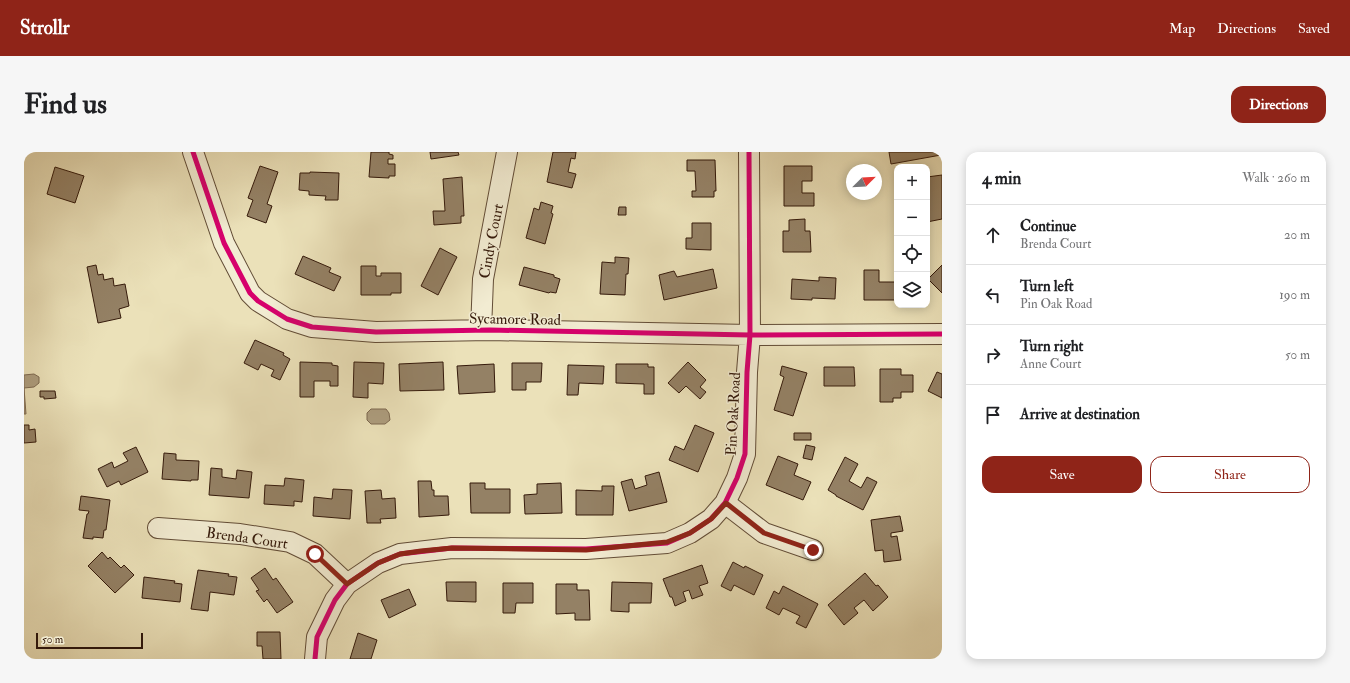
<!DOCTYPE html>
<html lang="en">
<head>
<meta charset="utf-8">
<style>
  :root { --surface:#fff; --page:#f6f6f6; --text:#202124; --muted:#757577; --line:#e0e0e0; --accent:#8f2418 }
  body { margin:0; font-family:"IM FELL Double Pica",serif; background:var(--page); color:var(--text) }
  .controls { position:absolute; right:12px; top:12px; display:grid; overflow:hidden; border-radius:8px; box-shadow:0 2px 10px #0003 }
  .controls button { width:36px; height:36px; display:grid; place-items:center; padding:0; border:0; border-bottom:1px solid var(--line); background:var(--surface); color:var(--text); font:20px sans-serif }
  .compass { position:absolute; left:822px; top:12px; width:36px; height:36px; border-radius:50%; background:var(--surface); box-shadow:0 2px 10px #0003; rotate:66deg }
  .scale { position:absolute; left:12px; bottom:10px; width:107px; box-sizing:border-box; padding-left:4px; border:2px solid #351a0b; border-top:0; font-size:11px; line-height:14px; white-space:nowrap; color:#351a0b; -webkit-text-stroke:3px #f2ecd2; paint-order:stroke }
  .stop { position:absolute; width:12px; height:12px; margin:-9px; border:3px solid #8f2418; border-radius:50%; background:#fff }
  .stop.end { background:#8f2418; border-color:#fff; box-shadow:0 1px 4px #0008 }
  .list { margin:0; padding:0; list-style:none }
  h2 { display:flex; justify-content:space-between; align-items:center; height:52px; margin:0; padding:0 16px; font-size:17px }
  h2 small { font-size:13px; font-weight:400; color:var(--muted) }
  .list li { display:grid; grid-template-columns:26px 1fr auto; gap:12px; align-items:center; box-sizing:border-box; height:60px; padding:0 16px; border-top:1px solid var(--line) }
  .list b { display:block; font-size:15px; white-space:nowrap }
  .list p { margin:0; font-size:13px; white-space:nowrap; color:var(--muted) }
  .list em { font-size:13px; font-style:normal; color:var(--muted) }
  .actions { display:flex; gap:8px; padding:12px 16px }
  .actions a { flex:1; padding:9px 0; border:1px solid var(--accent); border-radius:12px; text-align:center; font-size:14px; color:var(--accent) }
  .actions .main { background:var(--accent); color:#fff }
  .icon { flex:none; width:22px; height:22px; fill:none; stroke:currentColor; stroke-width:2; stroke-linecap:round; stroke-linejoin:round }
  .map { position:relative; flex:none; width:918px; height:507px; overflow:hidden; border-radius:12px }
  header { display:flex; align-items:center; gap:24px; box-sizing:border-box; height:56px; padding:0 20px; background:var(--accent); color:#fff }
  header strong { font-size:19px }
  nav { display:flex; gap:22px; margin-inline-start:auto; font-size:14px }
  .intro { display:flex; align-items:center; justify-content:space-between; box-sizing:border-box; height:96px; padding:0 24px }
  h1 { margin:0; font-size:28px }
  .button { padding:10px 18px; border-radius:12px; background:var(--accent); color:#fff; font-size:14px; font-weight:700 }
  main { display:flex; gap:24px; padding:0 24px }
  aside { flex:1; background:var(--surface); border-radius:12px; box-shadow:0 2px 10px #0003 }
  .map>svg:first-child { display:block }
  .water { fill:#ad9d7e; stroke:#7d6950 }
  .building { fill:#948165; stroke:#351a0b }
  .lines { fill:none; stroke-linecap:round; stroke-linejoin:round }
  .minor-casing { stroke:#624c36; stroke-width:22 }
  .minor { stroke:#f2ecd2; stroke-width:20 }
  .cycleway-casing { stroke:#f2ecd2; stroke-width:8 }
  .cycleway { stroke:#d6006c; stroke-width:5 }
  .route { stroke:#8f2418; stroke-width:5 }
  .labels { text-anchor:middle; stroke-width:3; stroke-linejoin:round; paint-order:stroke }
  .street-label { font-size:15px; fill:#351a0b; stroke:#f2ecd2 }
</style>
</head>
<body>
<header>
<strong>Strollr</strong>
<nav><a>Map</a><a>Directions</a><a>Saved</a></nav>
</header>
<div class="intro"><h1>Find us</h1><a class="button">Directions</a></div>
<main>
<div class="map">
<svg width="918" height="507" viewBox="0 0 918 507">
  <rect width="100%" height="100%" fill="#ebe1b9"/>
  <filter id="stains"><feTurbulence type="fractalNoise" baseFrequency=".005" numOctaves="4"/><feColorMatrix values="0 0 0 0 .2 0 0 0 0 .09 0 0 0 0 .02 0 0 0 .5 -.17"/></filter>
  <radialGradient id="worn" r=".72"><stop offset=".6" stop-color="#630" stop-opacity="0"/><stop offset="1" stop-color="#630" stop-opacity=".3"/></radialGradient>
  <path class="water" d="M10 222 15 225V231L10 235 0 236 2 262H0V223Z
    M347 257H362L365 261 366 268 361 272H347L343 268V261Z"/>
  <path class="building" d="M347 0H365V2L369 3V7H364V12H371V24H365V26L345 25Z
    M406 0H434L435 3 407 7Z
    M529 0H552L551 7 547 6 544 20 552 22 548 36 523 30Z
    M865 0H917V3L867 12Z
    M663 8H691L692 39H690V45H668V39H672L671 19H663Z
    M236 14 254 20 243 52 248 54 242 71 223 64 229 48 224 46Z
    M760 14H788V29H778V41H790V54H760Z
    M31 15 60 24 51 51 23 42Z
    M286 20 315 21 314 48H301L302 44 285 43V39L275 38 276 21H286Z
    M918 23V67L903 70V25Z
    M438 25 440 64H437V71L410 73 409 59H421L419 27Z
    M517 50 529 54 527 61 529 62 521 92 502 86 510 56 515 58Z
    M595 55H602V63H594Z
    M781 67V79H786L787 100H759V79H765V68Z
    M668 71H687V98L662 97V86H668Z
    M416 96 433 105 414 143 397 134Z
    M279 104 307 116 305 120 317 125 310 139 271 122Z
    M591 105 605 106 604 122H602L601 143 576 142 578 110 591 111Z
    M72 113 74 123 79 122 80 128 89 126 90 134 101 132 105 154 95 157 97 166 74 171 63 115Z
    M918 113V141L904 127Z
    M337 114H352V124H357V121H377V141H367V143H337Z
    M500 115 530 123V125L536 127 532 141 526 140 525 141 495 133Z
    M689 117 693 136 640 148 635 123 650 119 653 125Z
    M840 118H855V130H873V148H840Z
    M795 125 812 126 811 147 788 146V148L767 147 768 127 795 129Z
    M231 188 260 201 259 203 266 207 256 228 247 224 250 218 237 212 234 218 220 211Z
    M276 210 308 211V213L314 214V234H306V229H290V245H276Z
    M330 210 360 211 359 232 344 231V246L329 245Z
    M419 210 420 238 376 239 375 212Z
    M664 210 682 228 676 235 682 240 676 247 662 234 655 241 644 231Z
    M488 211H518L517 230H502V238H488Z
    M470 212 471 240 435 242 433 214Z
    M592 212H624V215H630V242H620V232L592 231Z
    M544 213 580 214 579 232 555 231 554 243H543Z
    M758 214 783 221 769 264 750 258 760 225 756 223Z
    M800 215H830L831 234H800Z
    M856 217H877V223H889V240H877V246H869V250H856Z
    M913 220 918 222V246L904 239Z
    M16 239H31L32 246 20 247V245H16Z
    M0 273H5V278L11 277 12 290 0 291Z
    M671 273 690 281 674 320 645 308 651 294 660 298Z
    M770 281H787V288H770Z
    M782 293 791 295 788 308 779 306Z
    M112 295 124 320 97 333 95 329 83 335 74 317 88 310 90 316 104 309 99 301Z
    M140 301 152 302V308L175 309 174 328H167V329L138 327Z
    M754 304 774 312 770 323 787 330 779 348 742 333Z
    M821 305 834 312 825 329 837 336 843 325 853 330 839 358 812 344V343L804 338Z
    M187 316 198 317V325L212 327 213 318 228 320 225 346 185 343Z
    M635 320 643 350 605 359 597 330 608 327 611 337 623 333 621 324Z
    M261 326 280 328 278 350 270 349V354L240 352 241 333 260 334Z
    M394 329H407L408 338H410V344H424L425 363 395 365Z
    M446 331H461V337H486V361H447Z
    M537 331 538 361 501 362 500 343 513 342V332Z
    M578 334H590L589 363H552V338L578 339Z
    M309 337 328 338 326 367 289 364 290 345 308 347Z
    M357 338 358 347 371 346 372 366 356 367 357 371H343L341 339Z
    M57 344 86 348 82 378H80L79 386 69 385V387L59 386 63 362H64L65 359 55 358Z
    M876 364 879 379 867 381V385L873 384 877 408 860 410 859 398 851 399 847 368Z
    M78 400 84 407 86 405 97 416 100 413 110 423 91 441 64 414Z
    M709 410 720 416 721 414 739 423 730 443 710 433 707 439 697 434Z
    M678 413 684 431 675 434 679 443 668 447 665 438 659 440 662 449 651 454 648 445H646L639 427Z
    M241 416 249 428 252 426 269 450 253 461 243 447 240 450 232 439 235 438 227 426Z
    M174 418 205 422 204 424 213 425 210 443 186 440 184 459 167 457Z
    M841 421 852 434 854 433 864 445 849 459 840 448 830 456 834 461 820 473 804 453Z
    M120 425 151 429 150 431 158 432 156 450 118 446Z
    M422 430H452V450L423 449Z
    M588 430 628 431 627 451H605V460L587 459Z
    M479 431H509V451H492L491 461H479Z
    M532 432H553V438H565L566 468H551V461L532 462Z
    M759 434 794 452 782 476 772 471 776 464 759 456 755 463 742 456 750 439 755 442Z
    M385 437 392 453 365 466 357 448Z
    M233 480H256L257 507H239L238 494H233Z
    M334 481 353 488 347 507H326Z"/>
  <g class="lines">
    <defs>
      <path id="minor" d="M169 0 200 91 226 141 234 149 263 167 288 175 352 180 466 178 726 183 918 182
        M457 178 459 127 483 0
        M701 351 740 381 789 398
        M134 376 216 382 266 390 291 402 323 432
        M291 507 293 485 311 448 323 432 354 411 376 402 428 396 562 397 643 391 666 381 687 367 701 351 713 326 721 302 723 220 726 183 725 0"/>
    </defs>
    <use href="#minor" class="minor-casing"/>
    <use href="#minor" class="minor"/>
    <defs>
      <path id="cycleway" d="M169 0 200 91 226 141 234 149 263 167 288 175 352 180 466 178 726 183 918 182
        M291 507 293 485 311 448 323 432 354 411 376 402 428 396 562 397 643 391 666 381 687 367 701 351 713 326 721 302 723 220 726 183 725 0"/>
    </defs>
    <use href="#cycleway" class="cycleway-casing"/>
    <use href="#cycleway" class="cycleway"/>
  </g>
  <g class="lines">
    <path class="route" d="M291 402 323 432 354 411 376 402 397 399 428 396 562 398 643 390 666 381 687 367 702 351 740 381 789 398"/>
  </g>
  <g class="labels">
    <g class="street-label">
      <text transform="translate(467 89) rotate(-79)" y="5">Cindy Court</text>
      <text transform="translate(491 167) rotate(1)" y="5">Sycamore Road</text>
      <text transform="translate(709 262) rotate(-87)" y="5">Pin Oak Road</text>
      <text transform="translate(223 386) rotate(8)" y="5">Brenda Court</text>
    </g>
  </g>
  <rect width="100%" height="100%" filter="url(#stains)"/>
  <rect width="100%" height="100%" fill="url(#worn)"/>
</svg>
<div class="controls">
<button>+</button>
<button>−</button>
<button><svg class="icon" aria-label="locate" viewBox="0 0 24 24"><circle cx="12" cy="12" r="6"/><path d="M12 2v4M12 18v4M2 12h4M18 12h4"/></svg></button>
<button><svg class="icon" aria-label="layers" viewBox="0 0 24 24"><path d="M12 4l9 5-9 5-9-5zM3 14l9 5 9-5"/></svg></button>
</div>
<svg class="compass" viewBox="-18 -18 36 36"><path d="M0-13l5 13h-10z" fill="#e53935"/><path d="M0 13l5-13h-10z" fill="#757577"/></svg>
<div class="scale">50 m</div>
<div class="stop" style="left:291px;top:402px"></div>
<div class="stop end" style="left:789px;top:398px"></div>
</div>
<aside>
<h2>4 min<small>Walk · 260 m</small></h2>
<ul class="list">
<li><svg class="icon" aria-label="ahead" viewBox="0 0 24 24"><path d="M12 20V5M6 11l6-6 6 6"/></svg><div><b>Continue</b><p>Brenda Court</p></div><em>20 m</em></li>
<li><svg class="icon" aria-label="left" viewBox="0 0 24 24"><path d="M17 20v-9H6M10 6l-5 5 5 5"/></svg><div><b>Turn left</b><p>Pin Oak Road</p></div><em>190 m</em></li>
<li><svg class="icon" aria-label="right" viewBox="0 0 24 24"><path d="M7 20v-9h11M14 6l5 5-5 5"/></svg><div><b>Turn right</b><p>Anne Court</p></div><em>50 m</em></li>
<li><svg class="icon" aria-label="arrive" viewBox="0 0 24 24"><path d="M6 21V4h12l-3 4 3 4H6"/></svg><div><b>Arrive at destination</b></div></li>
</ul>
<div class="actions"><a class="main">Save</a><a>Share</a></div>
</aside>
</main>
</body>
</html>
